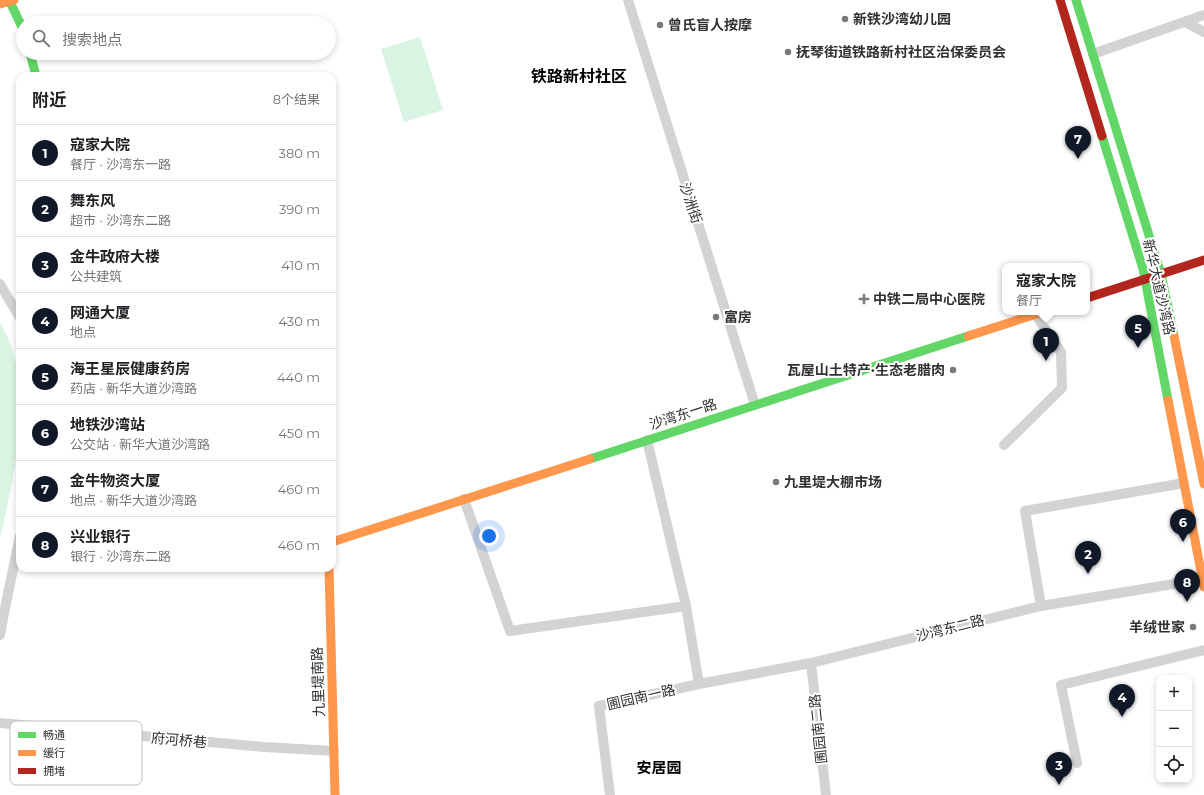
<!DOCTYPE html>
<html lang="zh">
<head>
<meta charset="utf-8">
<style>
  :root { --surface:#fff; --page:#f6f6f6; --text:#202124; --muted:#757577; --line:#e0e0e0; --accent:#111827 }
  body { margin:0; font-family:Montserrat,"Noto Sans SC",sans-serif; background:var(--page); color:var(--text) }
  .controls { position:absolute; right:12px; bottom:12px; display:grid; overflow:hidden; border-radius:8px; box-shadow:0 2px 6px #0003 }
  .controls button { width:36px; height:36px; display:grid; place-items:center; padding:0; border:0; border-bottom:1px solid var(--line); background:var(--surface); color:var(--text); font:20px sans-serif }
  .you { position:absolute; left:489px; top:536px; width:14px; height:14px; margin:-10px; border:3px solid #fff; border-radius:50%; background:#1a73e8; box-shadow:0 0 0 6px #1a73e833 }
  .badge { display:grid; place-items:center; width:26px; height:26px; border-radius:50%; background:var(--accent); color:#fff; font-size:13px; font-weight:700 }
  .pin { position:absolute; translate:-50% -33px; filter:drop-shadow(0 1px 2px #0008) }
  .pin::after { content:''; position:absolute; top:21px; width:14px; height:12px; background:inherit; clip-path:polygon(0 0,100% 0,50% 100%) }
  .popup { position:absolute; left:1002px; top:263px; width:88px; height:52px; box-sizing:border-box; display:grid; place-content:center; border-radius:8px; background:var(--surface); filter:drop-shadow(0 1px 3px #0005); font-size:13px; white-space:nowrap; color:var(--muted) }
  .popup b { font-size:15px; color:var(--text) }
  .popup::after { content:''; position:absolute; left:50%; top:100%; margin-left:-8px; border:8px solid transparent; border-top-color:var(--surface) }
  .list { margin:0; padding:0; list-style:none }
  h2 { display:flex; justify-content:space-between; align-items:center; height:52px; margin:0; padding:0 16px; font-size:17px }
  h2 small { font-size:13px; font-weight:400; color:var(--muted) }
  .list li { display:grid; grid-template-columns:26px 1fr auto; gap:12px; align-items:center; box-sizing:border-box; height:56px; padding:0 16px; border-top:1px solid var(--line) }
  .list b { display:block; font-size:15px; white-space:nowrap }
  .list p { margin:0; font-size:13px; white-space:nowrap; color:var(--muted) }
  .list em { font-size:13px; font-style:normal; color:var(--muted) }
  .icon { flex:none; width:22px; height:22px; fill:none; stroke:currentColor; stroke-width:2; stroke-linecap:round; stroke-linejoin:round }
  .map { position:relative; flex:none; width:1204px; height:795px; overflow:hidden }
  .search { position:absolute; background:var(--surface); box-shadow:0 2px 6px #0003; left:16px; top:16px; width:320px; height:44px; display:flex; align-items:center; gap:10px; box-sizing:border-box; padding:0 14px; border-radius:22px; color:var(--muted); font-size:15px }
  .panel { position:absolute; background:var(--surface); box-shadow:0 2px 6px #0003; left:16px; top:72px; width:320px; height:500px; border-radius:12px }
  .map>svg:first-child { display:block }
  .water { fill:#daf4e3 }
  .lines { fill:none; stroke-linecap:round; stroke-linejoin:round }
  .street { stroke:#d3d3d3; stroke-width:10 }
  .fast { stroke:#63d668; stroke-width:9 }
  .slow { stroke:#ff974d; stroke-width:9 }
  .jam { stroke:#b3261e; stroke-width:9 }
  .poi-dot { fill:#797979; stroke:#fff; stroke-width:1.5 }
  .labels { text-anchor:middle; stroke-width:4; stroke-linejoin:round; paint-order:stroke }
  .poi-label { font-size:14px; font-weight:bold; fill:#313131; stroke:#fff; text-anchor:start }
  .street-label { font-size:14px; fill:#313131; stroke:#fff }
  .neighbourhood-label { font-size:15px; font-weight:bold; fill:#000; stroke:#fff }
  .quarter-label { font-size:16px; font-weight:bold; fill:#000; stroke:#fff }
  .key { fill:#fff; stroke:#c1c1c1; stroke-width:1 }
  .key-label { font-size:11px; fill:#313131 }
</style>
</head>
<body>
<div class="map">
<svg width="1204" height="795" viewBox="0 0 1204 795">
  <rect width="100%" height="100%" fill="#fff"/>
  <path class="water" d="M420 37 443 110 404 122 381 49Z
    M0 323C36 380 15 469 2 531L0 537Z"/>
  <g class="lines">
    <path class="street" d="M628 0 755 405
      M1185 22 1204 32
      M1093 54 1204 15
      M0 284 20 318
      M647 440 686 606 699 684
      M1004 445 1062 388 1061 352 1035 314
      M464 499 510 631 686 606
      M1041 606 1025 511 1184 483
      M0 635 4 613 20 536
      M811 663 826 795
      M0 723 264 747 334 751
      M1077 763 1061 685 1204 650
      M610 795 599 706 699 684 811 663 1041 606 1204 579"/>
    <path class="fast" d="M9 0 23 29
      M1076 0 1161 274 1174 336
      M30 53 36 76
      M1102 136 1143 269 1168 400
      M590 459 968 336"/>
    <path class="slow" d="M0 4 14 0
      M968 336 1043 312
      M1174 336 1204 484
      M1168 400 1204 587
      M332 542 590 459
      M329 568 335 795"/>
    <path class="jam" d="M1060 0 1102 136
      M1087 298 1204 260"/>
  </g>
  <g class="poi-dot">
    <circle cx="845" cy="19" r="4"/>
    <circle cx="660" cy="25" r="4"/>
    <circle cx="788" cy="52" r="4"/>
    <path d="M862 293h4v4h4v4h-4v4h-4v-4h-4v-4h4z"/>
    <circle cx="716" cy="317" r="4"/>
    <circle cx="953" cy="370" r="4"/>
    <circle cx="776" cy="482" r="4"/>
    <circle cx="1193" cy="627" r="4"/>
  </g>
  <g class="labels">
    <g class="poi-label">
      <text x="853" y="24">新铁沙湾幼儿园</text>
      <text x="668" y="30">曾氏盲人按摩</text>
      <text x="796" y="57">抚琴街道铁路新村社区治保委员会</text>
      <text x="873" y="304">中铁二局中心医院</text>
      <text x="724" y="322">富房</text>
      <text x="945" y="375" text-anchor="end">瓦屋山土特产·生态老腊肉</text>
      <text x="784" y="487">九里堤大棚市场</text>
      <text x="1185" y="632" text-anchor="end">羊绒世家</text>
    </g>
    <g class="street-label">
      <text transform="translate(691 203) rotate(72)" y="5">沙洲街</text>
      <text transform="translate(1159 287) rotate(77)" y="5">新华大道沙湾路</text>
      <text transform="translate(683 414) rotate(-18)" y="5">沙湾东一路</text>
      <text transform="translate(950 628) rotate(-14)" y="5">沙湾东二路</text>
      <text transform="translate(318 682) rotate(-92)" y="5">九里堤南路</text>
      <text transform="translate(641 697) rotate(-13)" y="5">圃园南一路</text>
      <text transform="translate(818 729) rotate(-96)" y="5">圃园南二路</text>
      <text transform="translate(179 740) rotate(5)" y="5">府河桥巷</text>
    </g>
    <g class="neighbourhood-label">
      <text x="659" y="773">安居园</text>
    </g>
    <g class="quarter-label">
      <text x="579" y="82">铁路新村社区</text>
    </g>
  </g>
  <rect x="10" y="721" width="132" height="64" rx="6" class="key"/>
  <rect x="18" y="732" width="18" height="6" fill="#63d668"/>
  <rect x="18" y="750" width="18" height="6" fill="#ff974d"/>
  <rect x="18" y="768" width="18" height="6" fill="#b3261e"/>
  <g class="key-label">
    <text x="43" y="739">畅通</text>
    <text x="43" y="757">缓行</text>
    <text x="43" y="775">拥堵</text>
  </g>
</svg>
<div class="controls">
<button>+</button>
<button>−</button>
<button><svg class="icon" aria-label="locate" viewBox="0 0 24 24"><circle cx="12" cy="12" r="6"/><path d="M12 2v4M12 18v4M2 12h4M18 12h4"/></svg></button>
</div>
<div class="you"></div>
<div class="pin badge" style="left:1046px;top:361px">1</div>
<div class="popup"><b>寇家大院</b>餐厅</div>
<div class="pin badge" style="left:1088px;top:574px">2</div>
<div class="pin badge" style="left:1059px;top:785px">3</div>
<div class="pin badge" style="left:1122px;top:717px">4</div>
<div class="pin badge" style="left:1138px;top:348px">5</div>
<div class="pin badge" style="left:1183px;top:542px">6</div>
<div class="pin badge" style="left:1078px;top:159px">7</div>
<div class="pin badge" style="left:1187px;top:602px">8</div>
<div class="search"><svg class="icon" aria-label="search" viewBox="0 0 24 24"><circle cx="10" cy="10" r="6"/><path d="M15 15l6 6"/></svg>搜索地点</div>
<section class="panel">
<h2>附近<small>8个结果</small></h2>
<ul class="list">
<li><span class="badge">1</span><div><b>寇家大院</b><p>餐厅 · 沙湾东一路</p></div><em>380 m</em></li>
<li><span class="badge">2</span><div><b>舞东风</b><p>超市 · 沙湾东二路</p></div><em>390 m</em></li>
<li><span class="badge">3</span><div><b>金牛政府大楼</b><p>公共建筑</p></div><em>410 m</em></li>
<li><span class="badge">4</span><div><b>网通大厦</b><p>地点</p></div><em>430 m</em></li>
<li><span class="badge">5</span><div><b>海王星辰健康药房</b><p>药店 · 新华大道沙湾路</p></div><em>440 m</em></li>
<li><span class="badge">6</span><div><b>地铁沙湾站</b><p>公交站 · 新华大道沙湾路</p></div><em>450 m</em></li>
<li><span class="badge">7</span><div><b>金牛物资大厦</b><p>地点 · 新华大道沙湾路</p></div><em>460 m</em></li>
<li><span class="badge">8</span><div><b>兴业银行</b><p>银行 · 沙湾东二路</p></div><em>460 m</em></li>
</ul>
</section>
</div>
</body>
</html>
